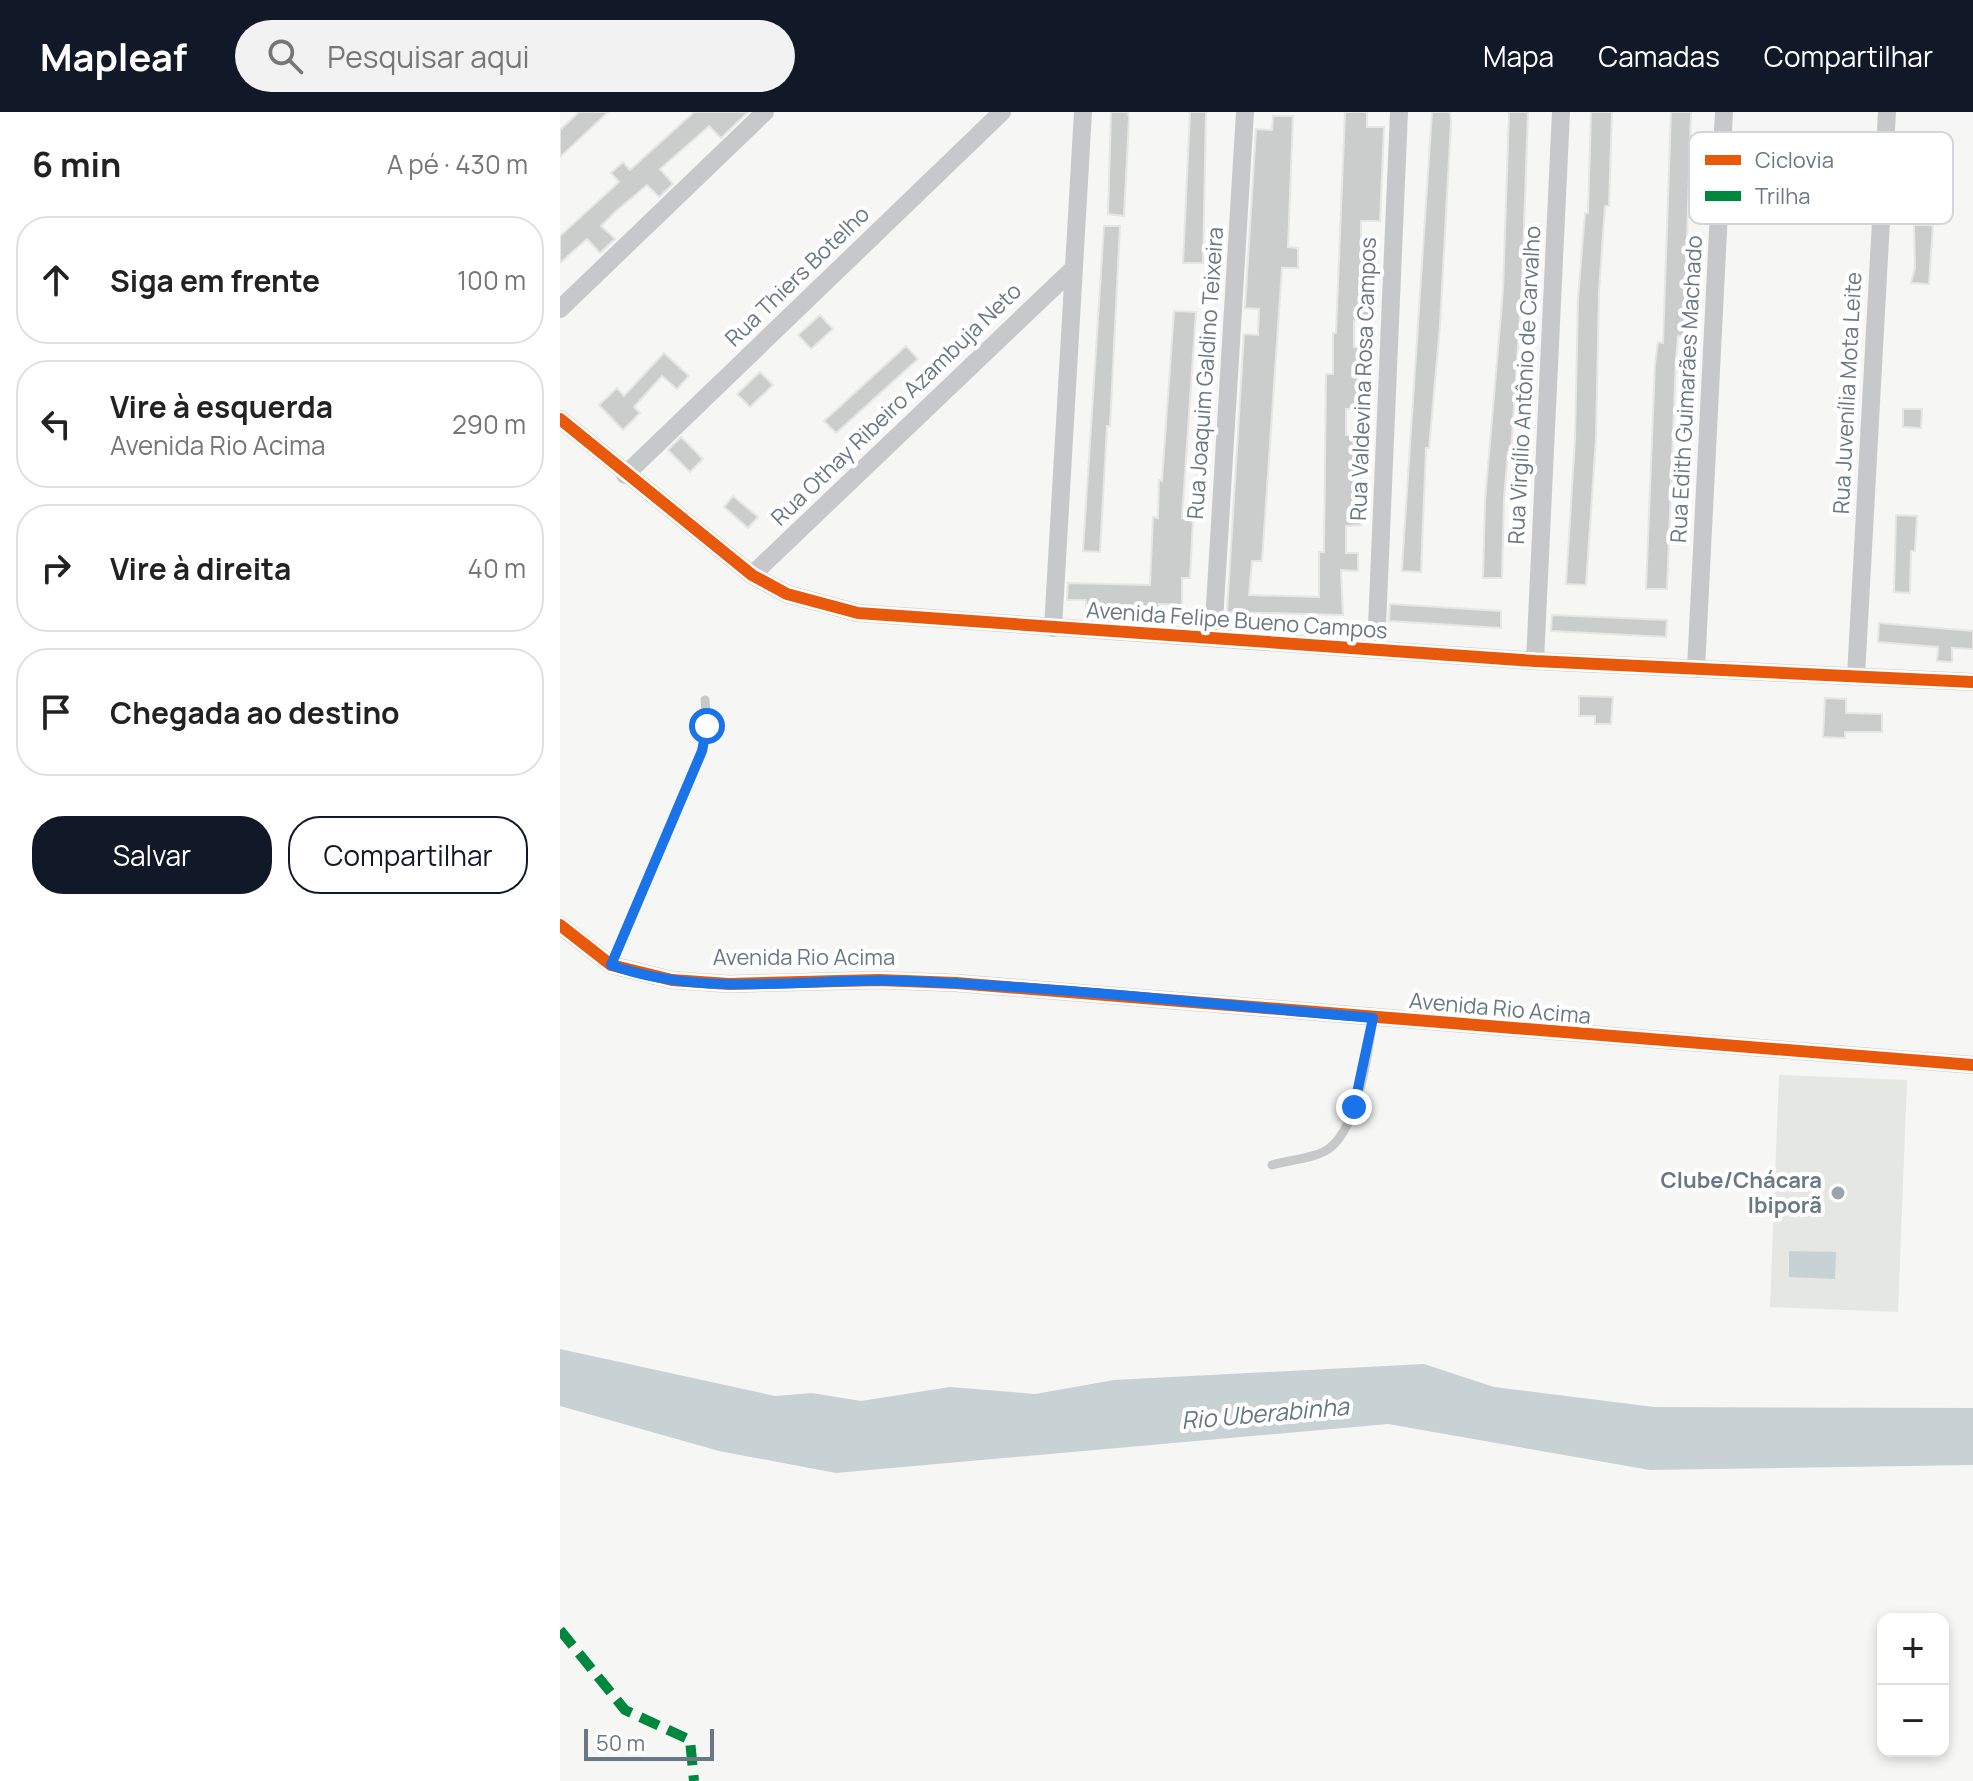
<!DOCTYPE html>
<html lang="pt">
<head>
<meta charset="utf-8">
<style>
  :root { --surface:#fff; --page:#f2f2f2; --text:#222; --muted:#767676; --line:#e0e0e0; --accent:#111827 }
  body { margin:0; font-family:Manrope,sans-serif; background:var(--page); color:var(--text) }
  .controls { position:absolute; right:24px; bottom:24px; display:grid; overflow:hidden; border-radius:16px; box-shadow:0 4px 12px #0003 }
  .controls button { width:72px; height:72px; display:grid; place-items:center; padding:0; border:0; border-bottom:2px solid var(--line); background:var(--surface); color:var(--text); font:40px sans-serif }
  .scale { position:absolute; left:24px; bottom:20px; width:130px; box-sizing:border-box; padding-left:8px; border:4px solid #697883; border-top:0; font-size:22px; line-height:28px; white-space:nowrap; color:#697883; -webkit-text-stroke:6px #fff; paint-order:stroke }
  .stop { position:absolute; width:24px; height:24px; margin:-18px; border:6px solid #1a73e8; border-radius:50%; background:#fff }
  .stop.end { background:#1a73e8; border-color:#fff; box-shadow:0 2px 8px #0008 }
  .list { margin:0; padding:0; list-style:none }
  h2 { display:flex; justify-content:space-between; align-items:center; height:104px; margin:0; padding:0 32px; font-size:34px }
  h2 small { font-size:26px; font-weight:400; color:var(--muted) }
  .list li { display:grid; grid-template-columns:52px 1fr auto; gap:24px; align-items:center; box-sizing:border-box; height:128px; margin:0 16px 16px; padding:0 16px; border:2px solid var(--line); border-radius:32px }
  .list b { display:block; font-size:30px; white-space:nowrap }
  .list p { margin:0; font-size:26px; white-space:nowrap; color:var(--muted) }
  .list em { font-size:26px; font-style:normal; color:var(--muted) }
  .actions { display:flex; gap:16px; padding:24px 32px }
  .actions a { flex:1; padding:18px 0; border:2px solid var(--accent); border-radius:32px; text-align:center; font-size:28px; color:var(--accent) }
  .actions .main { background:var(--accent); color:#fff }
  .icon { flex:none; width:44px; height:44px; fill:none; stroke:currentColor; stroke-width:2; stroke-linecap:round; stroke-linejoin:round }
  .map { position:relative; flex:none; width:1413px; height:1669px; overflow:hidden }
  header { display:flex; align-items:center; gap:48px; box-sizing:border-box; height:112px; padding:0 40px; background:var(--accent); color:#fff }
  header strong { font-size:38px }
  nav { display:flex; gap:44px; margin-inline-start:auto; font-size:28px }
  .search { width:560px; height:72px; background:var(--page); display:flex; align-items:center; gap:20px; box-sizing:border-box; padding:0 28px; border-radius:44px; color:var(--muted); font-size:30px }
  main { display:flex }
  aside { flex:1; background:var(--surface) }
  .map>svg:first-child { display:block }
  .green { fill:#e5e7e3 }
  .water { fill:#c8d1d3 }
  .building { fill:#cbcdcd; stroke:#e6e6e5; stroke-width:2 }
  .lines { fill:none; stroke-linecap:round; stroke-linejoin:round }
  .lane { stroke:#c7c8c9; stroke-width:9 }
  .street { stroke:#c7c8c9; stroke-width:18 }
  .quiet { stroke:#00873e; stroke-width:10; stroke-dasharray:20 10; stroke-linecap:butt }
  .cycleway-casing { stroke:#fff; stroke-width:17 }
  .cycleway { stroke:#e8590c; stroke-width:12 }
  .route { stroke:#1a73e8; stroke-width:10 }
  .poi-dot { fill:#9aa4ab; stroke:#fff; stroke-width:3 }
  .labels { text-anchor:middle; stroke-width:8; stroke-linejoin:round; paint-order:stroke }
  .street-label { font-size:22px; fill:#697883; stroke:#fff }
  .poi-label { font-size:22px; font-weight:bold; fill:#697883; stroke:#fff; text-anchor:end }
  .water-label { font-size:24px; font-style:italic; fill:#65787f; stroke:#fff }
  .key { fill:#fff; stroke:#d2d6da; stroke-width:2 }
  .key-label { font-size:22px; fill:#697883 }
</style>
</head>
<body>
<header>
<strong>Mapleaf</strong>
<div class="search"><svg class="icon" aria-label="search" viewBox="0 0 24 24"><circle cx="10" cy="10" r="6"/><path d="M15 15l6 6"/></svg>Pesquisar aqui</div>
<nav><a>Mapa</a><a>Camadas</a><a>Compartilhar</a></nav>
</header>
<main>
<aside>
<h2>6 min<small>A pé · 430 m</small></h2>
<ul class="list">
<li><svg class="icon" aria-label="ahead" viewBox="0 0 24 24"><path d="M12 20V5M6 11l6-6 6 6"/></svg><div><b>Siga em frente</b></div><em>100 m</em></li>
<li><svg class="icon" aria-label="left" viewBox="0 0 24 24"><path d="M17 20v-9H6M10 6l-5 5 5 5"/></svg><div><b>Vire à esquerda</b><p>Avenida Rio Acima</p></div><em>290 m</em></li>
<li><svg class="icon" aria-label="right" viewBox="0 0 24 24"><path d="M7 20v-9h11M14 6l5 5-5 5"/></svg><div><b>Vire à direita</b></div><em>40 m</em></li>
<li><svg class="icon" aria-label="arrive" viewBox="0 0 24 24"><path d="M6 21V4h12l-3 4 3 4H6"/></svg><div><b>Chegada ao destino</b></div></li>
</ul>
<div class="actions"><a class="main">Salvar</a><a>Compartilhar</a></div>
</aside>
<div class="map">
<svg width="1413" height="1669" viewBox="0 0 1413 1669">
  <rect width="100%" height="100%" fill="#f6f6f5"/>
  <path class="green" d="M1219 963 1347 968 1338 1200 1210 1195Z"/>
  <path class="water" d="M1229 1139 1276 1140 1275 1167 1229 1165Z
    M0 1237 215 1284 252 1281 301 1289 390 1275 475 1282 554 1268 864 1252 934 1275 1094 1295 1413 1296V1353L1090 1358 828 1312 276 1361 159 1339 0 1294Z"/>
  <path class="building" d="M19 0H48L0 45V18Z
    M134 0H188L161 26 149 14 100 57 113 72 99 85 87 73 56 99 41 114 55 127 40 141 27 127 0 151V124L59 70 51 61 63 50 70 58Z
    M551 0H568L569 6 564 104 548 102Z
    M630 0H646L643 151H623Z
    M785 0H807V15H824L820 109H801V148H818L814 209H794V235H812L811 253H807L805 297H786V323L804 324 801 413 786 414V441H798V459L781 458 783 503 667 500 684 222 698 223 699 197 685 196 696 17 712 18 713 4H733L728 135 738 136V156H722L702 449H692L689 483 759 485V440H764L766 262H773V221H776Z
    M872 0H890L891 9 880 213 869 336H866L861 460 842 459 843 440Z
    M949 0H968L962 172 951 341 948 340 944 386 942 466H923L925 389 943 179Z
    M1031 0H1052L1049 94H1045L1039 179 1036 325 1026 473 1006 472 1015 327 1018 187 1025 101H1028Z
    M1111 0H1131L1124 224H1118L1116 247 1107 477H1086L1095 251 1098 230 1103 231Z
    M1354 113H1373L1369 172 1351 171 1355 156Z
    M544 114H560L550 314H547L540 440 523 439Z
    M614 199 636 200 622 406 633 407 630 466H622V493L599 492V508L526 505V488H507L508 471 590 473 593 405 598 406 599 368 602 369Z
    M260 203 273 217 251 237 238 223Z
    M346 234 358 247 276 321 264 309Z
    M104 241 129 264 117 277 102 264 74 295 80 301 63 318 39 293 57 276 64 284Z
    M200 260 213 273 190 295 177 282Z
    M1343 297H1362L1361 316 1343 315Z
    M121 325 143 347 130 360 108 338Z
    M173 384 198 405 188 416 164 395Z
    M1336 403 1357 404 1355 439H1351L1350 481 1334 480Z
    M830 492 941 499V516L829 509Z
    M992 503 1107 508 1106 525 991 519Z
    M1319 511 1413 519V537L1392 536V550L1377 549 1378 535 1318 530Z
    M1019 584 1053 585 1051 612H1035V604H1019Z
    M1265 586 1286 587V601L1322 602V620H1285V626L1263 625Z"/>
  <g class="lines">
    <path class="lane" d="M51 853 142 639 147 614 145 588
      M712 1053C728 1048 759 1046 771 1035 799 1011 808 941 813 906"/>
    <path class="street" d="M0 197 205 0
      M0 307 192 463 227 482 298 501 975 549 1413 570
      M65 363 442 0
      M192 463 514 156
      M493 516 523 0
      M653 526 685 0
      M816 537 839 0
      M975 549 1001 0
      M1136 557 1164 0
      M1296 564 1327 0
      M0 813 51 853 112 868 169 872 319 868 396 871 1413 953"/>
    <path class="quiet" d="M0 1518 65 1598 130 1628 134 1669"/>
    <defs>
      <path id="cycleway" d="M0 307 192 463 227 482 298 501 975 549 1413 570
        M0 813 51 853 112 868 169 872 319 868 396 871 1413 953"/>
    </defs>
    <use href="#cycleway" class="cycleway-casing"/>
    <use href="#cycleway" class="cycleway"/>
  </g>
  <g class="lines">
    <path class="route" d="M147 614 142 639 51 853C145 887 249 865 346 869 502 875 657 893 813 906L794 995"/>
  </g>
  <circle class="poi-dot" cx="1278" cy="1081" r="8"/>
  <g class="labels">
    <g class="street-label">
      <text transform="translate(237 164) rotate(-44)" y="8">Rua Thiers Botelho</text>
      <text transform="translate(645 261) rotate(-86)" y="8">Rua Joaquim Galdino Teixeira</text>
      <text transform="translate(803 267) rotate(-88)" y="8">Rua Valdevina Rosa Campos</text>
      <text transform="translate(964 273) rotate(-87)" y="8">Rua Virgílio Antônio de Carvalho</text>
      <text transform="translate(1126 277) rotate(-87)" y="8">Rua Edith Guimarães Machado</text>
      <text transform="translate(1287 281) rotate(-87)" y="8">Rua Juvenília Mota Leite</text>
      <text transform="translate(336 292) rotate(-44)" y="8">Rua Othay Ribeiro Azambuja Neto</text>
      <text transform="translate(677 508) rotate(4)" y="8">Avenida Felipe Bueno Campos</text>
      <text x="244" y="853">Avenida Rio Acima</text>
      <text transform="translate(940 896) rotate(5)" y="8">Avenida Rio Acima</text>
    </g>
    <g class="poi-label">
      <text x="1262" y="1076">Clube/Chácara<tspan x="1262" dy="25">Ibiporã</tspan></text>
    </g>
    <g class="water-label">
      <text transform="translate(705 1302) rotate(-5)" y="8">Rio Uberabinha</text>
    </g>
  </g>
  <rect x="1129" y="20" width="264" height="92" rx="12" class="key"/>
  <rect x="1145" y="43" width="36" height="10" fill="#e8590c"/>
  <rect x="1145" y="79" width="36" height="10" fill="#00873e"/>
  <g class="key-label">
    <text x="1195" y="56">Ciclovia</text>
    <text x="1195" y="92">Trilha</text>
  </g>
</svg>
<div class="controls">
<button>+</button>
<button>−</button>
</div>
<div class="scale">50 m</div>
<div class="stop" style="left:147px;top:614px"></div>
<div class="stop end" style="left:794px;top:995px"></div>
</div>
</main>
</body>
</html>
